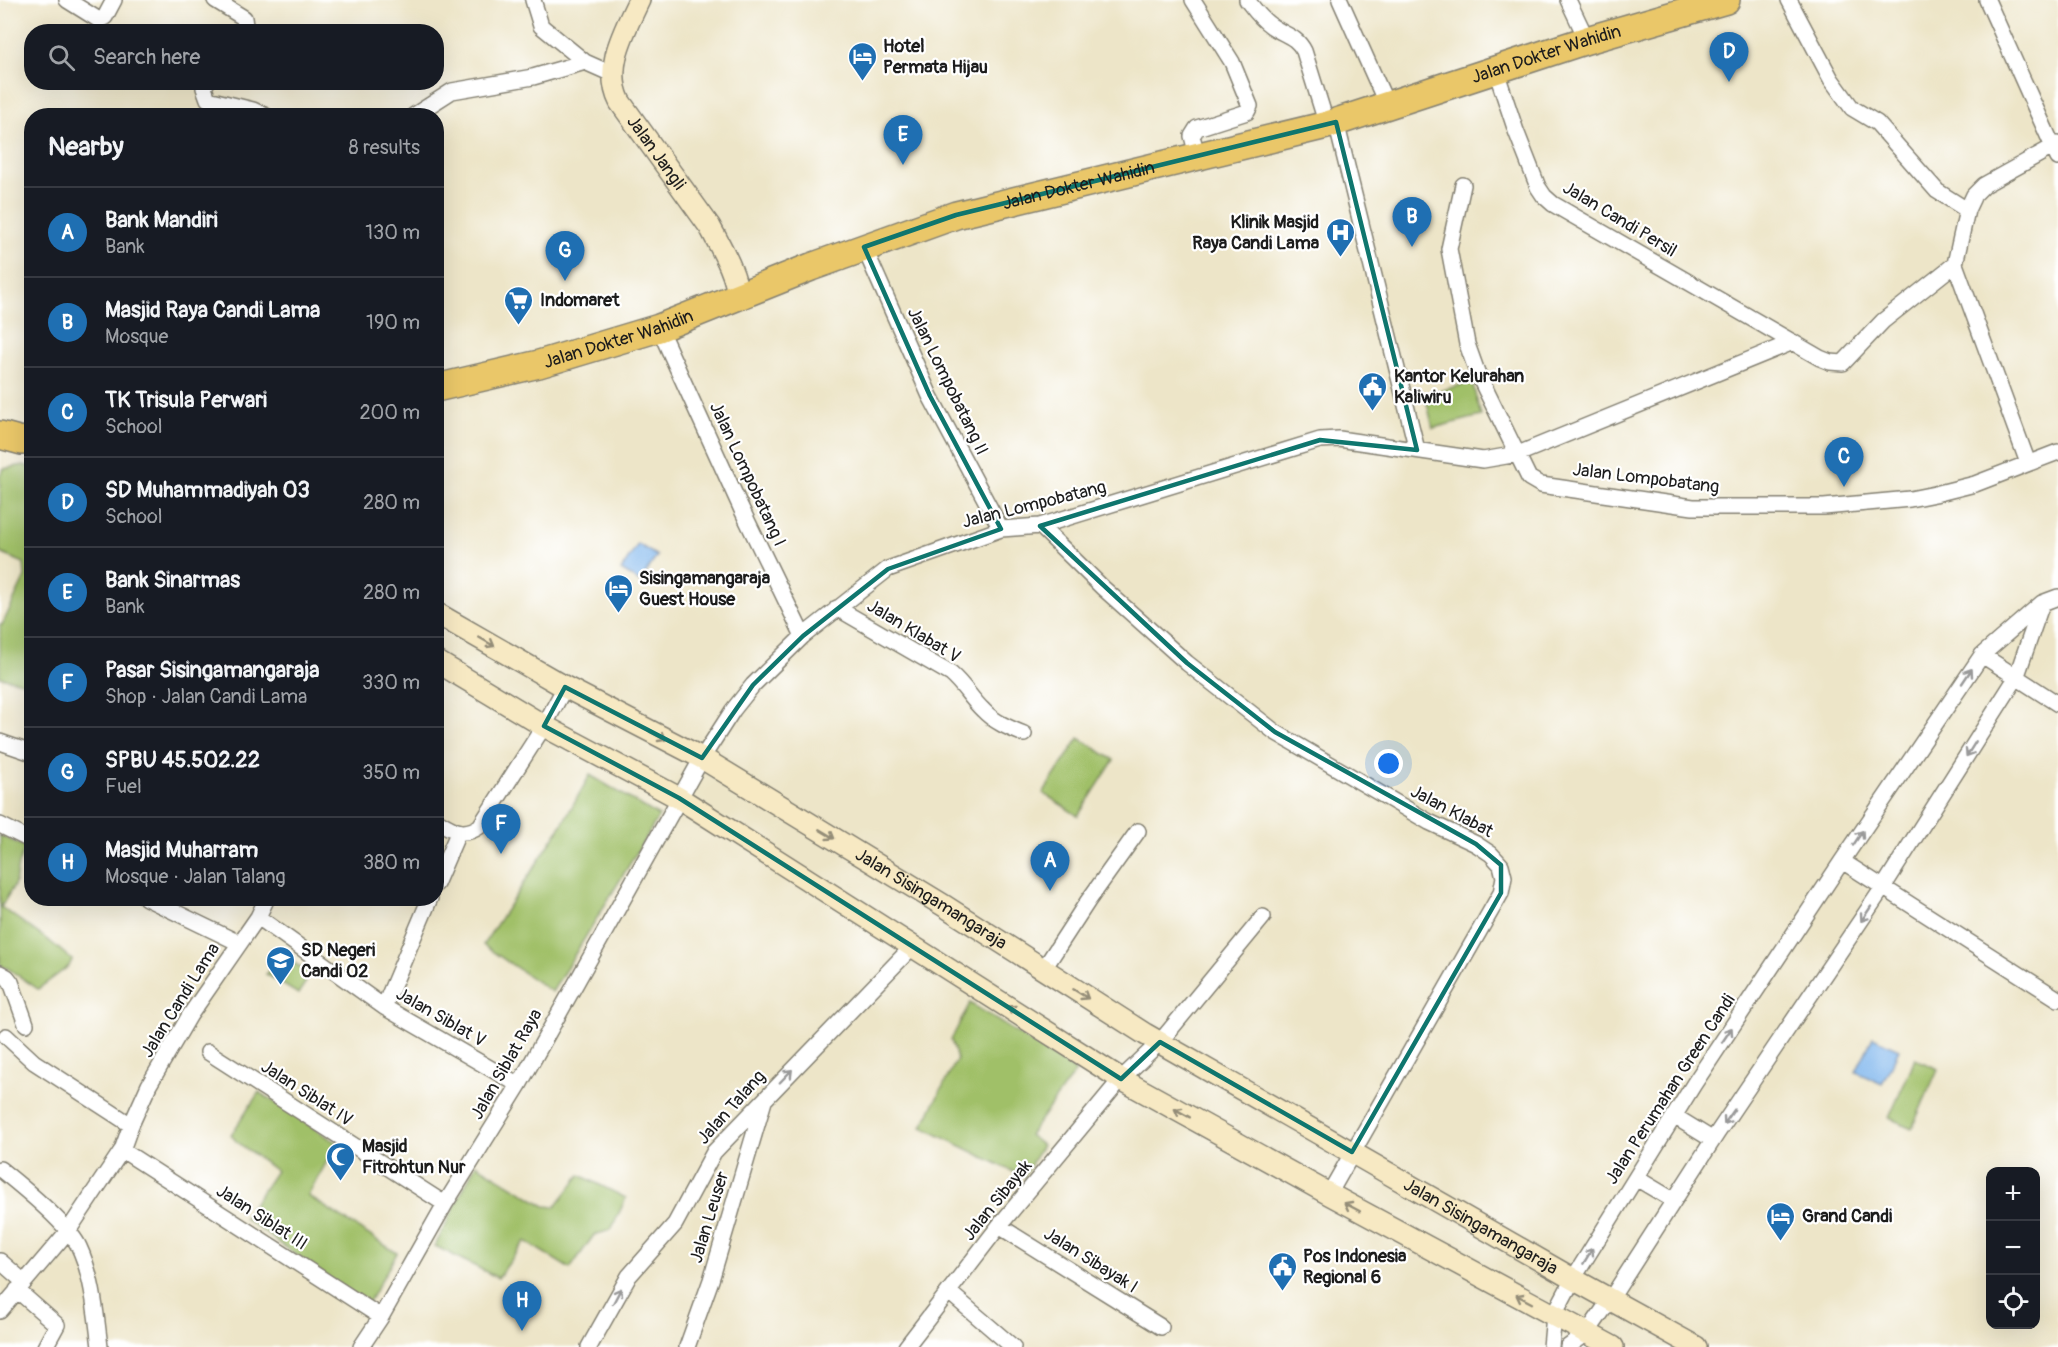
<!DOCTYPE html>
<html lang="en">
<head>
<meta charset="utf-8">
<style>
  :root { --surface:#171b24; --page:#20242c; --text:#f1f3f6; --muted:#9ea1a6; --line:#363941; --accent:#1f6fb2 }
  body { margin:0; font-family:Pangolin,sans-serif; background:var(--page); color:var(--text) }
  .controls { position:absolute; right:18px; bottom:18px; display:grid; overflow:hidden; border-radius:12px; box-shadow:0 6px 24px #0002 }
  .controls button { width:54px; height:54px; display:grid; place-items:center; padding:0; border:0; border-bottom:2px solid var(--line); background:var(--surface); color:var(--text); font:30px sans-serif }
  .you { position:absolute; left:1389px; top:764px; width:21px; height:21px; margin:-15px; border:4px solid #fff; border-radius:50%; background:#1a73e8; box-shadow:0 0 0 9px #1a73e833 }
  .badge { display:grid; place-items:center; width:39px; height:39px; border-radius:50%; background:var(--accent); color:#fff; font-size:20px; font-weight:700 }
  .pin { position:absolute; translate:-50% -50px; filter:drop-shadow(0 2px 3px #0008) }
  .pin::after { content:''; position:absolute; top:32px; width:21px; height:18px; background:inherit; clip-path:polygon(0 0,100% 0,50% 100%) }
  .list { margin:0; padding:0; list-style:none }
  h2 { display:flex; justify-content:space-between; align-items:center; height:78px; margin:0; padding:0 24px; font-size:26px }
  h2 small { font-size:20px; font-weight:400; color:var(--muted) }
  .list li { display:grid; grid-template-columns:39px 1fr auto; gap:18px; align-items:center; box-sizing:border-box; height:90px; padding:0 24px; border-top:2px solid var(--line) }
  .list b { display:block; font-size:22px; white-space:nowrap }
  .list p { margin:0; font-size:20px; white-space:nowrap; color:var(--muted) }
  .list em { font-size:20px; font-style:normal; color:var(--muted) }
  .icon { flex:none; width:33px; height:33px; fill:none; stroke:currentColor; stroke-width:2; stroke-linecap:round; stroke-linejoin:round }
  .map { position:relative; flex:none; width:2058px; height:1347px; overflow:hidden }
  .search { position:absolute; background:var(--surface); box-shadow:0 6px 24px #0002; left:24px; top:24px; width:420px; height:66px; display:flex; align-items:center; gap:15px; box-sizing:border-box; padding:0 21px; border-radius:24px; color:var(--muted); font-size:22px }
  .panel { position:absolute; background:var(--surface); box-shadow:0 6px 24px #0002; left:24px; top:108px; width:420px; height:798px; border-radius:24px }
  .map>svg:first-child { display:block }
  .green { fill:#a0c068; stroke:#5e6e42; stroke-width:1.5 }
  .water { fill:#7bb4ec; stroke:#4c6884; stroke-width:1.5 }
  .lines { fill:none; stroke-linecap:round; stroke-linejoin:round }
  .street-casing { stroke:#848072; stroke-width:18 }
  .secondary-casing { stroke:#848072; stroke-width:24 }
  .highway-casing { stroke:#848072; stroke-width:30 }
  .street { stroke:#fff; stroke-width:15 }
  .secondary { stroke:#f7e9c3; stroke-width:21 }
  .highway { stroke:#eac769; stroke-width:27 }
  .oneway { stroke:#948d78 }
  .oneway2 { stroke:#999 }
  .marked { fill:none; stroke:#0f766e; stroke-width:4.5; stroke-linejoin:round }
  .labels { text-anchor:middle; stroke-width:4.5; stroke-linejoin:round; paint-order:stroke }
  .poi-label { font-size:18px; font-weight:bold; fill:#1c1c1c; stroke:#fff; text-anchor:start }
  .street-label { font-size:18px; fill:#1c1c1c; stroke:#fff }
</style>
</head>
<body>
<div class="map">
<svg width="2058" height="1347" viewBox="0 0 2058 1347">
  <rect width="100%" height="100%" fill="#fff"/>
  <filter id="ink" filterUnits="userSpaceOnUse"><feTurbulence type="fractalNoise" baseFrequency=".0167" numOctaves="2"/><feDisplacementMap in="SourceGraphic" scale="12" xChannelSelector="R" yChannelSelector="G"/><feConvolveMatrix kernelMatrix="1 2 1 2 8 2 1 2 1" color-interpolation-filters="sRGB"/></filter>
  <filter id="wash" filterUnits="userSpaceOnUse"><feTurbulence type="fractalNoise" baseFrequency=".008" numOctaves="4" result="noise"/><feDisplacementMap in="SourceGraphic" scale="24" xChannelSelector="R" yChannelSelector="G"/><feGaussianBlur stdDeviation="1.35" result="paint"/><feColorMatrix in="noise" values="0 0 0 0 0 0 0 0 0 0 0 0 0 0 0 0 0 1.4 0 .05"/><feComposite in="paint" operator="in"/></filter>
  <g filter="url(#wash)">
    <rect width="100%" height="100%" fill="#ede5c8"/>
    <path class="green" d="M1472 382 1481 416 1433 428 1425 395Z
      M24 465 32 468 31 684 0 677V624L2 625 25 577 24 563 0 553V476L3 469Z
      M1079 738 1114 760 1078 816 1043 793Z
      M590 775 659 816 552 992 483 945 558 831Z
      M0 835 25 847 18 865 15 884 1 907 52 943 72 960 69 966 38 989 7 968 0 966Z
      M279 953 311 974 298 994 266 974Z
      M970 1003 1076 1071 1029 1135 1042 1145 1024 1177 922 1127 957 1059 951 1040Z
      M1915 1059 1938 1069 1912 1128 1889 1118Z
      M259 1092 337 1143 308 1196 397 1253 367 1305 244 1218 276 1171 236 1141 231 1135Z
      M476 1164 545 1206 555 1207 580 1175 626 1198 611 1230 594 1235 570 1269 525 1241 498 1278 435 1246Z"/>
    <path class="water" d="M638 544 657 556 640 582 621 570Z
      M1873 1037 1899 1049 1882 1084 1856 1072Z"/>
  </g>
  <g filter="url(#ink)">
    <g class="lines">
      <defs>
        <path id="street" d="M67 0 99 20 105 17 114 0
          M215 0 244 18 245 25 241 32
          M533 0 541 26 585 62 612 74
          M1193 0 1232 62 1250 106 1247 112 1197 128 1192 136 1197 155
          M1247 0C1254 9 1260 18 1270 25 1283 35 1296 35 1304 51L1327 125
          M1340 0 1388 107
          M1568 0 1587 40
          M1789 0 1831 79 1852 108 1877 123 1937 191 1967 210
          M1987 0 2058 158
          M1496 71 1516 131 1538 187 1544 196 1553 204 1820 358 1830 362 1843 363 1883 321 1955 264
          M207 82 204 88 208 99 253 110 266 116
          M413 116 452 91 533 77 585 62
          M1336 122 1417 450
          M1463 185 1449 249 1467 344 1477 372 1529 478 1541 485 1693 507H1824L1910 499 1935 494 1975 484 2058 452
          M864 247 930 396 1001 529
          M659 328 741 508 803 636
          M2028 463 1955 264 1967 210 1974 195 1984 185 2058 144
          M1040 526 1103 588 1187 663 1275 732 1429 822 1476 844 1491 854 1501 865 1504 877 1501 893 1329 1194
          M837 608 951 674C964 685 971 699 983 710 994 722 1009 728 1024 734
          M1982 655 2058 704
          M0 742 32 753
          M436 820C453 830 463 838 480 826L544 726 565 687
          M0 825 32 841
          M1842 861 2058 999
          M436 884 458 833
          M146 898 239 943
          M258 917 384 1007 519 1085
          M1043 970 1088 901 1138 831
          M0 973 7 977 11 982 26 1024
          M384 1007 430 898
          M6 1036 34 1062 131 1125
          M208 1052 445 1204
          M1674 1116 1713 1140
          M122 1150 381 1317
          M0 1169C20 1185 69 1225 79 1247 93 1277 96 1315 100 1347
          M1636 1178 1673 1200
          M999 1226 1161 1327
          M0 1261 24 1282
          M17 1290 57 1325 45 1347
          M949 1292 1013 1347
          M0 1311 68 1231 122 1150 131 1125 149 1085 190 1015 258 917 267 898
          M361 1347 381 1317 445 1204 519 1085 702 758 733 710 753 685 803 636 888 569 1001 529 1040 526 1320 440 1339 439 1483 460 1518 454 1793 342
          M589 1347 629 1276 675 1224 714 1152 913 946
          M687 1347 711 1280 764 1101
          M906 1347 999 1226 1121 1079 1160 1042 1263 917
          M1551 1347 1554 1315 1573 1279 1694 1084 1842 861 1982 655 2042 603 2058 597
          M1568 1347 1587 1333 1610 1300 1718 1132 1882 889 2016 678 2041 606"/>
        <g id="secondary">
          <path id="s1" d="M639 0C624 32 603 68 620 102L710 227C721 248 737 274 738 298"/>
          <path id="s2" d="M436 613 565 687 702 758 943 905 1145 1034 1573 1279 1696 1347"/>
          <path d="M436 661 544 726 679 798 1121 1079 1329 1194 1613 1347"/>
        </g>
        <g id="highway">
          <path id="s3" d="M436 388 539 364 659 328 811 267 956 215 1327 125 1587 40 1726 0"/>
          <path d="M0 435 22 441 32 439"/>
        </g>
      </defs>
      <use href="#street" class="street-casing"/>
      <use href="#secondary" class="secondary-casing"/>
      <use href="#highway" class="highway-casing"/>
      <use href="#street" class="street"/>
      <use href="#secondary" class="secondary"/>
      <use href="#highway" class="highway"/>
    </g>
    <defs><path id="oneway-shaft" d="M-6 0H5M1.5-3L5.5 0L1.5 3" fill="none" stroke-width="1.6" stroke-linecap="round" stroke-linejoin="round" transform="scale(1.5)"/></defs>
    <g class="oneway">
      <use href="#oneway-shaft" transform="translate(487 642) rotate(30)"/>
      <use href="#oneway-shaft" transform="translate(658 736) rotate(28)"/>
      <use href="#oneway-shaft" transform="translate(827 834) rotate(31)"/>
      <use href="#oneway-shaft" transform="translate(1081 994) rotate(32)"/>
      <use href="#oneway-shaft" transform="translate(1015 1011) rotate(-147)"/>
      <use href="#oneway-shaft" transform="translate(1182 1113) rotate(-151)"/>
      <use href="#oneway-shaft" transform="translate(1352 1207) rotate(-152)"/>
      <use href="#oneway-shaft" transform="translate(1524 1299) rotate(-152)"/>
    </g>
    <g class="oneway2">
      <use href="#oneway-shaft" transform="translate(1967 676) rotate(-56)"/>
      <use href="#oneway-shaft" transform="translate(1971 749) rotate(122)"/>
      <use href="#oneway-shaft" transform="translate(1858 838) rotate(-56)"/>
      <use href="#oneway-shaft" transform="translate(1866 914) rotate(124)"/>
      <use href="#oneway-shaft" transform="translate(1727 1035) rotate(-56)"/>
      <use href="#oneway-shaft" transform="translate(786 1076) rotate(-46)"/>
      <use href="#oneway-shaft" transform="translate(1729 1117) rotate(125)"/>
      <use href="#oneway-shaft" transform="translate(1588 1256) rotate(-59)"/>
      <use href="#oneway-shaft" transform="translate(617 1296) rotate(-62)"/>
    </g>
  </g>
  <path class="marked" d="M1336 122 1417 450 1320 440 1040 526 1187 663 1275 732 1476 844 1501 865V893L1352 1152 1160 1042 1121 1079 679 798 544 726 565 687 702 758 753 685 803 636 888 569 1001 529 930 396 864 247 956 215Z"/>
  <defs>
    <symbol id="hotel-pin" viewBox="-11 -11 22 30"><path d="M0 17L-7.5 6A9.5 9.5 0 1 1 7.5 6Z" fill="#1f6fb2" stroke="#fff"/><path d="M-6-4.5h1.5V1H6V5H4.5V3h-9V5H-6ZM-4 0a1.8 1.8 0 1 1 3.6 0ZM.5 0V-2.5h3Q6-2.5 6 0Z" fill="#fff"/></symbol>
    <symbol id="hospital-pin" viewBox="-11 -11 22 30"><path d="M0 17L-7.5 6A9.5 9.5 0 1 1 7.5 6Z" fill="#1f6fb2" stroke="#fff"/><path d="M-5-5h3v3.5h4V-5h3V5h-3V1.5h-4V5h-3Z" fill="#fff"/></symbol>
    <symbol id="supermarket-pin" viewBox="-11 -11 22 30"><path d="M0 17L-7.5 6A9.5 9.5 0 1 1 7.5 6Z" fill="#1f6fb2" stroke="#fff"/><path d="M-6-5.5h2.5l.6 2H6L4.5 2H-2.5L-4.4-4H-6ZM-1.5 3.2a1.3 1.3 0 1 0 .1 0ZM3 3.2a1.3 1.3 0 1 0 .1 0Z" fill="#fff"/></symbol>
    <symbol id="civic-pin" viewBox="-11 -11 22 30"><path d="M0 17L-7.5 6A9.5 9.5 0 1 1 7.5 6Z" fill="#1f6fb2" stroke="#fff"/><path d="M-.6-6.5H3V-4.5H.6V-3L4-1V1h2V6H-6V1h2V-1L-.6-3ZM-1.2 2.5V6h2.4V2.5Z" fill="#fff"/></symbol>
    <symbol id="school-pin" viewBox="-11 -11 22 30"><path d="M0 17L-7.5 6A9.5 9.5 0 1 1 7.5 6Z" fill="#1f6fb2" stroke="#fff"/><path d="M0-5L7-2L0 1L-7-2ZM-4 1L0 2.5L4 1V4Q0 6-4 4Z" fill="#fff"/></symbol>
    <symbol id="mosque-pin" viewBox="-11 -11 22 30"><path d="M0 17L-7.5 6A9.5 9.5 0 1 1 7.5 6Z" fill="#1f6fb2" stroke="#fff"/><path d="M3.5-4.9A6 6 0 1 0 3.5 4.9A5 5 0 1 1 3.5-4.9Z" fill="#fff"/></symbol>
  </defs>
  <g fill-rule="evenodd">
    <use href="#hotel-pin" x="846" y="40" width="33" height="45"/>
    <use href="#hospital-pin" x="1324" y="216" width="33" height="45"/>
    <use href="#supermarket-pin" x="502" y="284" width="33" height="45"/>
    <use href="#civic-pin" x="1356" y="370" width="33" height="45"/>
    <use href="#hotel-pin" x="602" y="572" width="33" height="45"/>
    <use href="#school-pin" x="264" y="944" width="33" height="45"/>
    <use href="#mosque-pin" x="324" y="1140" width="33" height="45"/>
    <use href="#hotel-pin" x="1764" y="1200" width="33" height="45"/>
    <use href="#civic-pin" x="1266" y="1250" width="33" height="45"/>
  </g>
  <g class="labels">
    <g class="poi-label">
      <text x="883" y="52">Hotel<tspan x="883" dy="21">Permata Hijau</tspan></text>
      <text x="1319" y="228" text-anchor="end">Klinik Masjid<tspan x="1319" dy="21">Raya Candi Lama</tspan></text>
      <text x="540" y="306">Indomaret</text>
      <text x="1394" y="382">Kantor Kelurahan<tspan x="1394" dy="21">Kaliwiru</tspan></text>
      <text x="639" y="584">Sisingamangaraja<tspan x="639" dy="21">Guest House</tspan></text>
      <text x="301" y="956">SD Negeri<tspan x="301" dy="21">Candi 02</tspan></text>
      <text x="362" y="1152">Masjid<tspan x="362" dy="21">Fitrohtun Nur</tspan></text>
      <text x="1802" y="1222">Grand Candi</text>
      <text x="1303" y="1262">Pos Indonesia<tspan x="1303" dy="21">Regional 6</tspan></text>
    </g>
    <g class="street-label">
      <text dy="6" stroke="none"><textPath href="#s3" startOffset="1161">Jalan Dokter Wahidin</textPath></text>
      <text dy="6" stroke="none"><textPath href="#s1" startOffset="170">Jalan Jangli</textPath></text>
      <text dy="6" stroke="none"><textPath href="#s3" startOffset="675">Jalan Dokter Wahidin</textPath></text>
      <text transform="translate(1620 219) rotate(31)" y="6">Jalan Candi Persil</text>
      <text dy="6" stroke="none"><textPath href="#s3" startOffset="189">Jalan Dokter Wahidin</textPath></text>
      <text transform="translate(948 381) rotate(64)" y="6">Jalan Lompobatang II</text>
      <text transform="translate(748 474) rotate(65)" y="6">Jalan Lompobatang I</text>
      <text transform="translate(1646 478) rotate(7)" y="6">Jalan Lompobatang</text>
      <text transform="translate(1034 504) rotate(-14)" y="6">Jalan Lompobatang</text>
      <text transform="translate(914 631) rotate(31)" y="6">Jalan Klabat V</text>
      <text transform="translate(1452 811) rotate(28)" y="6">Jalan Klabat</text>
      <text dy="6" stroke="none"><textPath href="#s2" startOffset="572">Jalan Sisingamangaraja</textPath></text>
      <text transform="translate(180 1000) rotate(-58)" y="6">Jalan Candi Lama</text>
      <text transform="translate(441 1017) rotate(30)" y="6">Jalan Siblat V</text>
      <text transform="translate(506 1064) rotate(-60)" y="6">Jalan Siblat Raya</text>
      <text transform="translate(1670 1089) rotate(-57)" y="6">Jalan Perumahan Green Candi</text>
      <text transform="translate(307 1093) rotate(33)" y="6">Jalan Siblat IV</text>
      <text transform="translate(731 1107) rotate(-48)" y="6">Jalan Talang</text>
      <text transform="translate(997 1200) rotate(-51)" y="6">Jalan Sibayak</text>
      <text transform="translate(262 1217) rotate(33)" y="6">Jalan Siblat III</text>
      <text transform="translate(709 1217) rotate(-73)" y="6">Jalan Leuser</text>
      <text dy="6" stroke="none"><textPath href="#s2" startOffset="1212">Jalan Sisingamangaraja</textPath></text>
      <text transform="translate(1091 1260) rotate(32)" y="6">Jalan Sibayak I</text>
    </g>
  </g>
</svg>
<div class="controls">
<button>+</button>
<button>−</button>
<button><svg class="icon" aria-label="locate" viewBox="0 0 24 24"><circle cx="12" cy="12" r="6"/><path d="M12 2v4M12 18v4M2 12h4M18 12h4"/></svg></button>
</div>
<div class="you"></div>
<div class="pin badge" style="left:1050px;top:891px">A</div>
<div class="pin badge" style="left:1412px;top:247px">B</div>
<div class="pin badge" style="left:1844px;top:487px">C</div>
<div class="pin badge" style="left:1729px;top:82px">D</div>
<div class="pin badge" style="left:903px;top:165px">E</div>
<div class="pin badge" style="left:501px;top:854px">F</div>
<div class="pin badge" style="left:565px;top:281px">G</div>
<div class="pin badge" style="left:522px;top:1331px">H</div>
<div class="search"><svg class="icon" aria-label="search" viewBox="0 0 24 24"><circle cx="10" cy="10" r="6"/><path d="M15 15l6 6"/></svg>Search here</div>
<section class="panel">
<h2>Nearby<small>8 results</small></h2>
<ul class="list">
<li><span class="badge">A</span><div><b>Bank Mandiri</b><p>Bank</p></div><em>130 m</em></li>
<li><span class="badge">B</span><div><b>Masjid Raya Candi Lama</b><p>Mosque</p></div><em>190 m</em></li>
<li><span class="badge">C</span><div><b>TK Trisula Perwari</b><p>School</p></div><em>200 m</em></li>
<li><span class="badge">D</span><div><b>SD Muhammadiyah 03</b><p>School</p></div><em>280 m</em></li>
<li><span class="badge">E</span><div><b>Bank Sinarmas</b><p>Bank</p></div><em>280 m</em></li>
<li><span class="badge">F</span><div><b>Pasar Sisingamangaraja</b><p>Shop · Jalan Candi Lama</p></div><em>330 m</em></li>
<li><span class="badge">G</span><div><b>SPBU 45.502.22</b><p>Fuel</p></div><em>350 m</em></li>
<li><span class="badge">H</span><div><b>Masjid Muharram</b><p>Mosque · Jalan Talang</p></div><em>380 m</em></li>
</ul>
</section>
</div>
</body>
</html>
